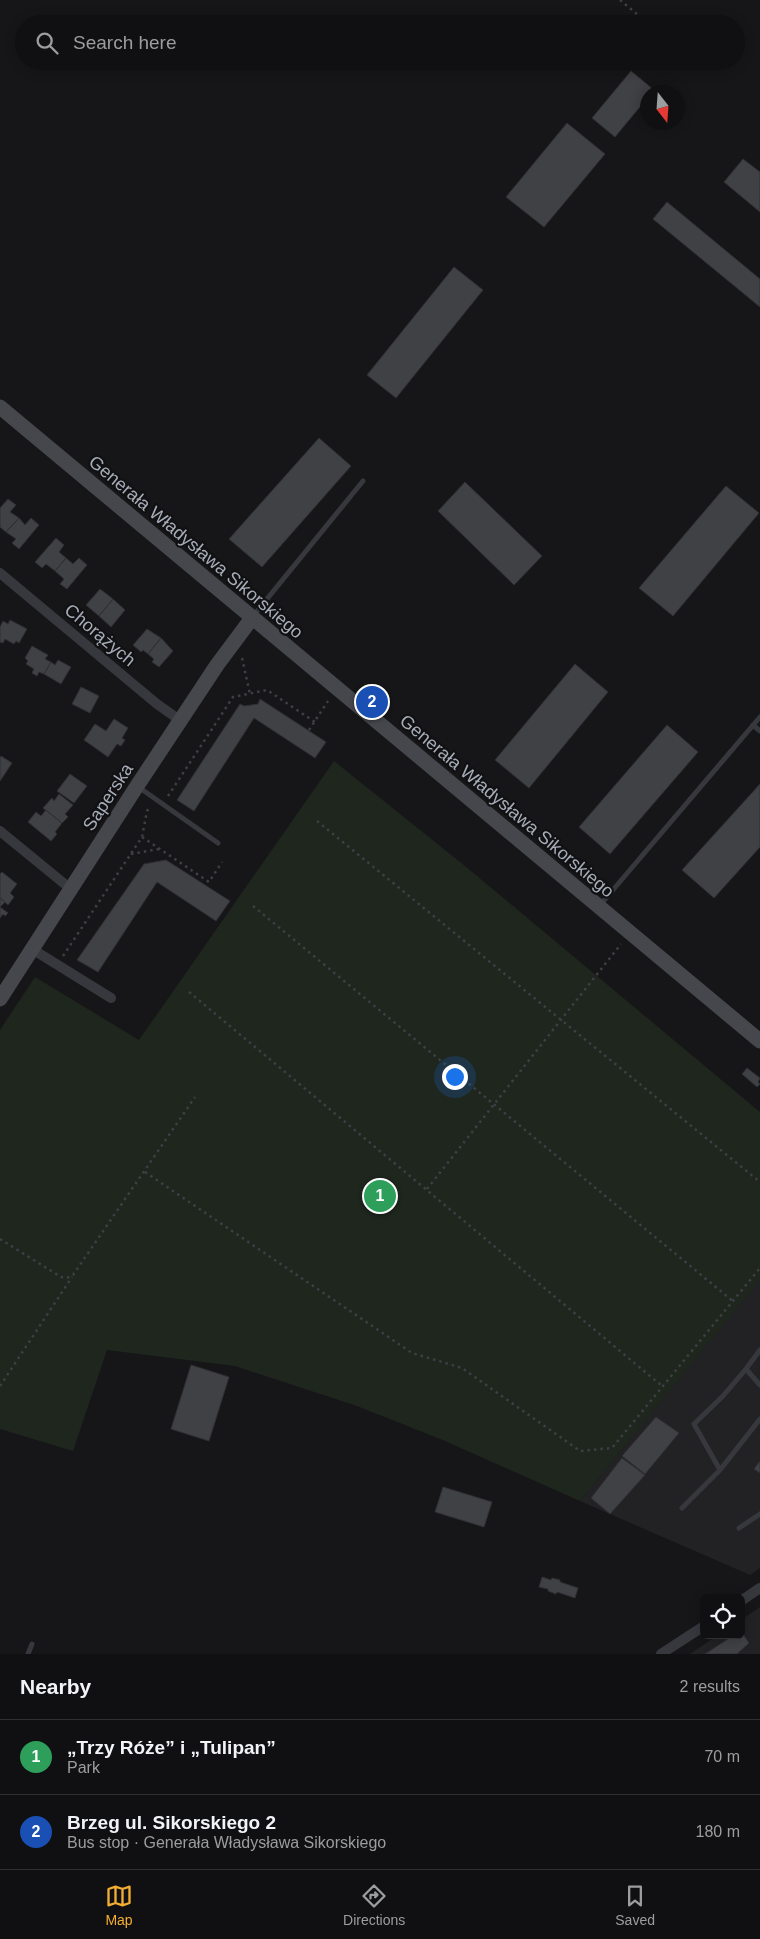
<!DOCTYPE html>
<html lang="en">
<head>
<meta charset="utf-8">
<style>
  :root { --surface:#101012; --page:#1e1e20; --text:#f1f3f6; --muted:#9c9d9f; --line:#303032; --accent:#f3ae32 }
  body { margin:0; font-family:Arial,sans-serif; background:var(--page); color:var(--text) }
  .controls { position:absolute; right:15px; bottom:15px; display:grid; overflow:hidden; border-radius:8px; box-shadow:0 2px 12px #0003 }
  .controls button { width:45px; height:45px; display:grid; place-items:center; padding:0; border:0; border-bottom:1px solid var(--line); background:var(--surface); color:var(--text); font:25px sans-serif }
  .compass { position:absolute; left:640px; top:85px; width:45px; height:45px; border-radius:50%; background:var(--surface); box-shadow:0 2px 12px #0003; rotate:163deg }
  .you { position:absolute; left:454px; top:1076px; width:18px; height:18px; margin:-12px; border:4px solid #fff; border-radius:50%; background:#1a73e8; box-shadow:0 0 0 8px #1a73e833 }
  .badge { display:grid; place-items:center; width:32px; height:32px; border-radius:50%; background:var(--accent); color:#fff; font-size:16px; font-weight:700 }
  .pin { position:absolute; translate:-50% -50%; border:2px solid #fff; box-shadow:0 1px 5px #0006 }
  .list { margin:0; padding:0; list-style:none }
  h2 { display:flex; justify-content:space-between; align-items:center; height:65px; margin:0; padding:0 20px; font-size:21px }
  h2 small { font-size:16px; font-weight:400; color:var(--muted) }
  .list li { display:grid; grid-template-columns:32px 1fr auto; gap:15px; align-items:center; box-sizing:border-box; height:75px; padding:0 20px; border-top:1px solid var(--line) }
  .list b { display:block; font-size:19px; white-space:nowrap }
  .list p { margin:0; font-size:16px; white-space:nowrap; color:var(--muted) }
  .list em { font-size:16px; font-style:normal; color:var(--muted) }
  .icon { flex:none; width:28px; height:28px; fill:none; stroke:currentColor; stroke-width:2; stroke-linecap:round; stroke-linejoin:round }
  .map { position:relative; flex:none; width:760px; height:1654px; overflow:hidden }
  .search { position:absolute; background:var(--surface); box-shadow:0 2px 12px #0003; left:15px; right:15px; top:15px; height:55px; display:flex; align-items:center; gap:12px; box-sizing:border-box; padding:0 18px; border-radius:28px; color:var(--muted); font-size:19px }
  .sheet { height:215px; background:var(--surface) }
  nav { display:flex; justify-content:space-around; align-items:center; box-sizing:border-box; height:70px; border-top:1px solid var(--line); background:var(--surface); font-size:14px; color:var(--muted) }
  nav a { display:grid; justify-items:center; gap:2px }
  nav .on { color:var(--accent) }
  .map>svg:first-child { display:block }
  .built { fill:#222225 }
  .green { fill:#1e261e }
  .building { fill:#404145; stroke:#303034 }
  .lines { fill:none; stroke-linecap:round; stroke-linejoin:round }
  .path { stroke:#3d3f44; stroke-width:2.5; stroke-dasharray:2.5 4; stroke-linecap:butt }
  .lane { stroke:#37383d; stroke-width:5 }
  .street { stroke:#37383d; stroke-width:10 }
  .secondary { stroke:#45474d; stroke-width:15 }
  .labels { text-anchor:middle; stroke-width:4.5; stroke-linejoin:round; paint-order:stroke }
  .street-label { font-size:18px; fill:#a7adb8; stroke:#111113 }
</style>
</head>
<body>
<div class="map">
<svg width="760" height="1654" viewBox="0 0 760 1654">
  <rect width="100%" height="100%" fill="#161618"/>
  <path class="built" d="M760 1278V1568L750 1575 580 1501Z
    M760 1607V1654H690L718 1635H741V1620Z"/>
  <path class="green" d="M334 761 465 866 760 1112V1280L580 1501 445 1441 357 1406 235 1366 107 1350 73 1451 0 1429V1030L35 977 139 1040Z"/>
  <path class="building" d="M631 71 654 90 651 92H648V97L615 137 592 118Z
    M567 123 605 154 544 227 506 197Z
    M743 159 760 172V212L724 182Z
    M667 202 760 279V307L653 219Z
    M454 267 483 290 396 398 367 375Z
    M319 438 351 466 262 567 229 539Z
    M465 482 542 556 514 585 438 511Z
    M726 486 759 513 673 616 639 588Z
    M8 499 16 505 10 512 19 518 6 532 0 527V508Z
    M19 518 25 525 31 518 39 525 19 549 12 543 16 539 6 532Z
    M56 538 64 545 59 552 66 558 55 571 46 564 42 568 35 562Z
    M66 558 73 564 79 558 87 565 67 589 60 584 64 579 55 571Z
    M100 589 113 599 99 616 86 605Z
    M113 599 125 610 111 627 99 616Z
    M10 620 27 629 19 643 16 641 14 644 5 639 3 643 0 642V627L3 621 8 624Z
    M147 629 161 638 148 654 143 650 141 652 133 645Z
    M161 638 173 651 159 667 152 662 154 659 148 654Z
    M32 646 48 655 45 659 51 662 44 674 39 672 37 676 32 673 34 669 26 664 28 661 25 658Z
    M58 660 71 667 61 684 44 674 51 662 55 665Z
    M575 664 608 692 529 788 495 760Z
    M81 687 99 696 90 713 72 704Z
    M260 699 326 742 315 758 254 718 194 811 177 800 240 704 244 706 258 704Z
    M114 719 128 728 122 738 125 740 121 746 117 744 108 757 84 740 95 724 106 731Z
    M667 725 698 752 610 854 579 827Z
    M1 756 12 763 0 781V758Z
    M70 774 87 786 74 803 57 791Z
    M760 784V847L714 898 682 870Z
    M59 794 73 805 65 814 68 817 62 823 43 808 52 798 54 801Z
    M46 810 62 823 55 832 57 834 51 841 28 822 36 812 41 816Z
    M166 860 230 901 216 921 157 882 98 972 77 960 144 864Z
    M2 872 17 884 10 893 14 897 8 905 0 898V874Z
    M0 898 5 902 0 907 8 913 5 916 3 914 0 918Z
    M747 1068 760 1078 758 1082 760 1084 757 1087 742 1074Z
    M191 1365 229 1377 209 1441 171 1429Z
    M656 1417 679 1433 645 1474 622 1456Z
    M622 1458 645 1475 610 1514 591 1498Z
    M760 1461V1473L754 1469Z
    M443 1487 492 1502 484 1527 435 1512Z
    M542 1577 551 1580 552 1578 560 1580V1582L578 1588 575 1598 557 1592 556 1594 548 1591V1589L539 1587Z
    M741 1631 749 1643 737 1654H705L734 1635H741Z"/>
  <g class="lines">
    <path class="path" d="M620 0 649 24
      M694 61 700 67
      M242 658 250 694
      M309 730 328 701
      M168 796 233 697 267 690 315 722
      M317 821 760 1182
      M142 837 209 882 222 862
      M131 854 159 849
      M253 906 734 1302
      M63 956 142 837 147 811 150 807
      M189 992 662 1386
      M145 1172 412 1353 462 1368 580 1451 612 1448 760 1268
      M427 1189 621 944
      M0 1239 61 1277 67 1278 73 1275 195 1097
      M0 1386 72 1277"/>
    <path class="lane" d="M254 615 363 481
      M753 725 760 731
      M137 786 218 843
      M601 904 760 717
      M760 1350 746 1369 760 1385
      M720 1470 760 1419
      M682 1508 720 1470 694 1424 723 1396 746 1369
      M739 1528 760 1514
      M28 1654 32 1644"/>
    <path class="street" d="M0 573 157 704 181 721
      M0 831 72 890
      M32 949 111 998
      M741 1601 760 1588
      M661 1654 704 1626"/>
    <path class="secondary" d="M0 407 760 1041
      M0 999 137 786 217 665 252 618"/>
  </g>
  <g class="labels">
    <g class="street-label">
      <text transform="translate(196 547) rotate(40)" y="6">Generała Władysława Sikorskiego</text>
      <text transform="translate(100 635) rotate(40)" y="6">Chorążych</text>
      <text transform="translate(108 797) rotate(-57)" y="6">Saperska</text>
      <text transform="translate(507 806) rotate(40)" y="6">Generała Władysława Sikorskiego</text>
    </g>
  </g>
</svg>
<div class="controls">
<button><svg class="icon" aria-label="locate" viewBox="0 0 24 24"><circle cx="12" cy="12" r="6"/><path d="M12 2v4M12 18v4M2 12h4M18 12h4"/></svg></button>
</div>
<svg class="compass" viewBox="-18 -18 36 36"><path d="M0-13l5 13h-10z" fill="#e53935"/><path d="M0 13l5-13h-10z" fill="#9c9d9f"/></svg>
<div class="you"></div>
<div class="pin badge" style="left:380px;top:1196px;background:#2e9e5b">1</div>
<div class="pin badge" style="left:372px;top:702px;background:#1a4fb4">2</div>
<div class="search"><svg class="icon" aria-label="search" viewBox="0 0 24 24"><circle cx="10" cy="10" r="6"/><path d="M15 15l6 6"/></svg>Search here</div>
</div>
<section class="sheet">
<h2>Nearby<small>2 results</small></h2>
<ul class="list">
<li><span class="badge" style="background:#2e9e5b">1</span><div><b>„Trzy Róże” i „Tulipan”</b><p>Park</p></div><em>70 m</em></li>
<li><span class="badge" style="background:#1a4fb4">2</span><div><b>Brzeg ul. Sikorskiego 2</b><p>Bus stop · Generała Władysława Sikorskiego</p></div><em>180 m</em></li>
</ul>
</section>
<nav>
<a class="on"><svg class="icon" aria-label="map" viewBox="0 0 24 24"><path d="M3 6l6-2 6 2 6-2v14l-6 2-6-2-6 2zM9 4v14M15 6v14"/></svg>Map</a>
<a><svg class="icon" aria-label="directions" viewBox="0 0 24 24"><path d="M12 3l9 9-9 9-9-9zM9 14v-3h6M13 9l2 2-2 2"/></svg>Directions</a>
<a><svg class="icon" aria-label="saved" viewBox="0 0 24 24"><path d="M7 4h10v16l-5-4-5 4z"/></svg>Saved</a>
</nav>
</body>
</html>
